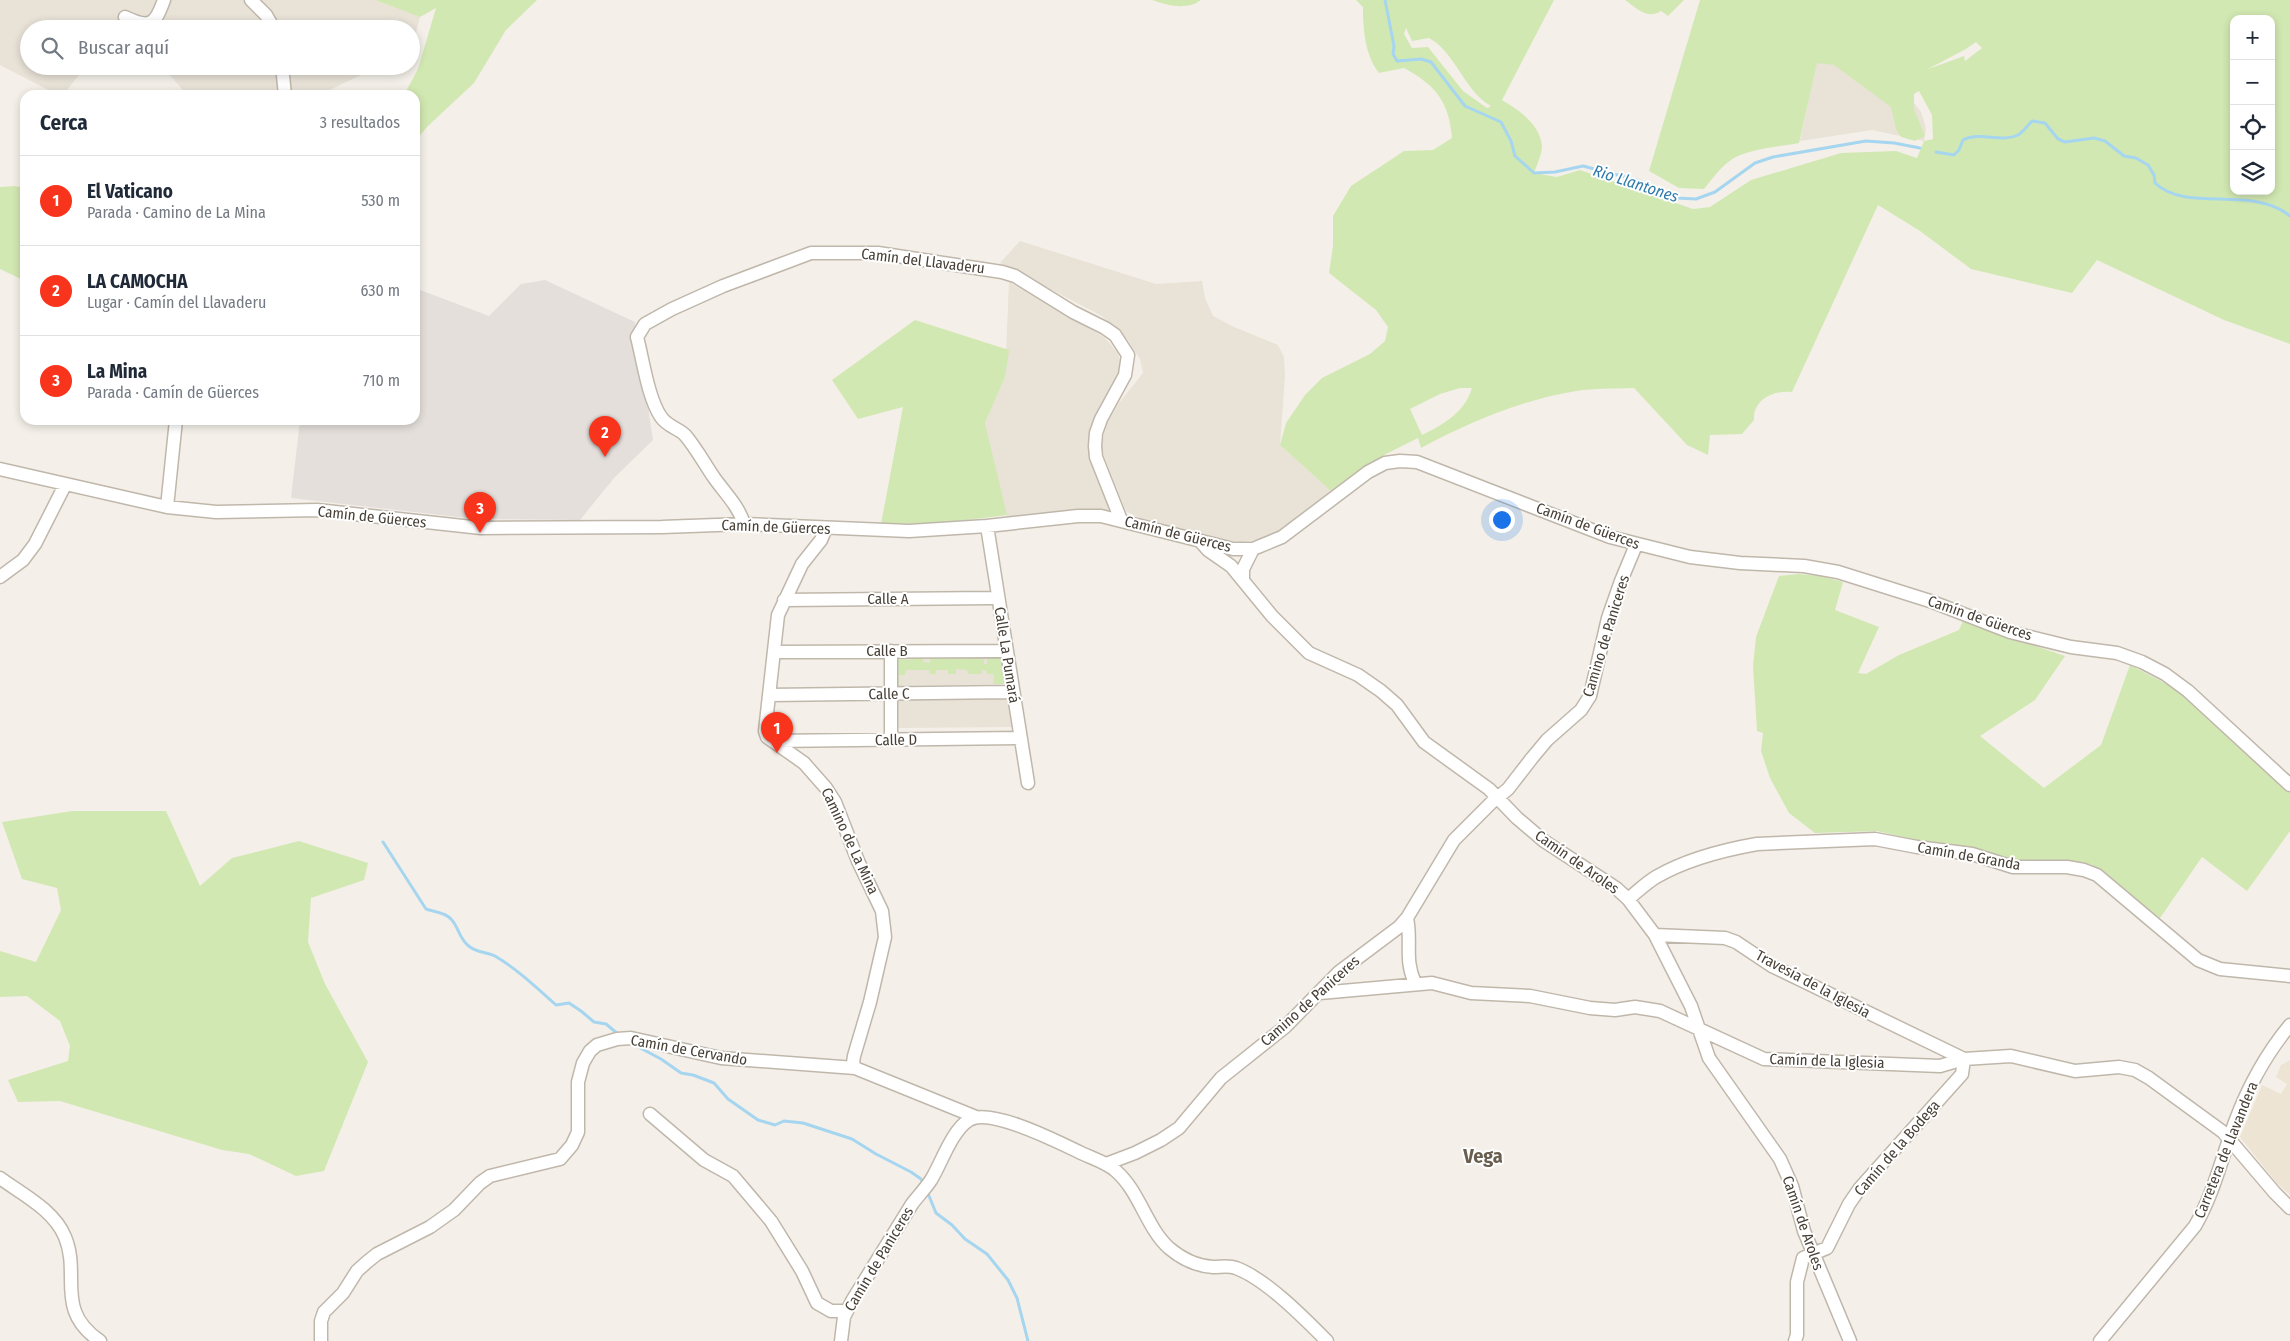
<!DOCTYPE html>
<html lang="es">
<head>
<meta charset="utf-8">
<style>
  :root { --surface:#fff; --page:#f6f6f7; --text:#1f2937; --muted:#747a83; --line:#e0e1e3; --accent:#f8341c }
  body { margin:0; font-family:"Fira Sans Condensed",sans-serif; background:var(--page); color:var(--text) }
  .controls { position:absolute; right:15px; top:15px; display:grid; overflow:hidden; border-radius:10px; box-shadow:0 2px 8px #0003 }
  .controls button { width:45px; height:45px; display:grid; place-items:center; padding:0; border:0; border-bottom:1px solid var(--line); background:var(--surface); color:var(--text); font:25px sans-serif }
  .you { position:absolute; left:1501px; top:519px; width:18px; height:18px; margin:-12px; border:4px solid #fff; border-radius:50%; background:#1a73e8; box-shadow:0 0 0 8px #1a73e833 }
  .badge { display:grid; place-items:center; width:32px; height:32px; border-radius:50%; background:var(--accent); color:#fff; font-size:16px; font-weight:700 }
  .pin { position:absolute; translate:-50% -41px; filter:drop-shadow(0 1px 2px #0008) }
  .pin::after { content:''; position:absolute; top:26px; width:18px; height:15px; background:inherit; clip-path:polygon(0 0,100% 0,50% 100%) }
  .list { margin:0; padding:0; list-style:none }
  h2 { display:flex; justify-content:space-between; align-items:center; height:65px; margin:0; padding:0 20px; font-size:21px }
  h2 small { font-size:16px; font-weight:400; color:var(--muted) }
  .list li { display:grid; grid-template-columns:32px 1fr auto; gap:15px; align-items:center; box-sizing:border-box; height:90px; padding:0 20px; border-top:1px solid var(--line) }
  .list b { display:block; font-size:19px; white-space:nowrap }
  .list p { margin:0; font-size:16px; white-space:nowrap; color:var(--muted) }
  .list em { font-size:16px; font-style:normal; color:var(--muted) }
  .icon { flex:none; width:28px; height:28px; fill:none; stroke:currentColor; stroke-width:2; stroke-linecap:round; stroke-linejoin:round }
  .map { position:relative; flex:none; width:2290px; height:1341px; overflow:hidden }
  .search { position:absolute; background:var(--surface); box-shadow:0 2px 8px #0003; left:20px; top:20px; width:400px; height:55px; display:flex; align-items:center; gap:12px; box-sizing:border-box; padding:0 18px; border-radius:28px; color:var(--muted); font-size:19px }
  .panel { position:absolute; background:var(--surface); box-shadow:0 2px 8px #0003; left:20px; top:90px; width:400px; height:335px; border-radius:15px }
  .map>svg:first-child { display:block }
  .residential { fill:#e8e2d7 }
  .industrial { fill:#e4dfda }
  .education { fill:#ede4d3 }
  .green { fill:#d2e8b2; fill-rule:evenodd }
  .lines { fill:none; stroke-linecap:round; stroke-linejoin:round }
  .stream { stroke:#a6d5f0; stroke-width:3 }
  .minor-casing { stroke:#c0b7ab; stroke-width:15 }
  .minor { stroke:#fff; stroke-width:12 }
  .labels { text-anchor:middle; stroke-width:4; stroke-linejoin:round; paint-order:stroke }
  .street-label { font-size:15px; fill:#484037; stroke:#fff }
  .water-label { font-size:16px; font-style:italic; fill:#2e7bab; stroke:#fff }
  .district-label { font-size:20px; font-weight:bold; fill:#6a5e4e; stroke:#fff }
</style>
</head>
<body>
<div class="map">
<svg width="2290" height="1341" viewBox="0 0 2290 1341">
  <rect width="100%" height="100%" fill="#f4f0e9"/>
  <path class="residential" d="M0 0H375L420 17 411 52V29H126L121 24 116 29H29V66H86L63 95H58L0 65Z
    M1823 30 1909 96 1921 112 1926 128 1924 141 1872 130 1800 141Z
    M162 66H380L319 95H187Z
    M1020 241 1156 284 1202 281 1205 298 1213 316 1234 327 1278 345 1284 357 1285 376 1280 445 1331 491 1283 530 1263 539 1241 542 1212 539 1145 521 1126 511 1101 448 1106 425 1119 403 1143 373 1140 359 1127 339 1102 316 1000 263Z
    M1009 282 1104 337 1118 353 1122 369 1094 424 1101 484 1109 510 1007 518 985 423 1005 377Z
    M987 654 1010 684 895 686 896 656Z
    M896 698H1012L1016 727 895 728Z"/>
  <path class="industrial" d="M545 280 635 322 653 440 614 478 580 520 475 519 291 498 300 420H415V288L489 316 521 284Z"/>
  <path class="education" d="M2290 1060V1195L2276 1182 2240 1137 2262 1085 2281 1094 2287 1084 2276 1077 2281 1065Z"/>
  <path class="green" d="M375 0H537L506 30 474 83 428 126 415 141V95H404L418 69 436 8 420 17Z
    M1152 0H1201C1186 11 1167 5 1152 0Z
    M1356 0H1554L1502 100C1519 110 1540 124 1542 146 1542 154 1537 165 1534 173L1557 177 1580 170 1693 209 1710 207 1751 180 1841 153 1896 151 1917 158 1924 141 1933 139 1932 115 1919 91 1914 94V109L1925 136 1915 141 1901 137 1896 129 1891 107 1834 65 1817 63 1799 143C1779 147 1753 148 1734 158 1722 165 1713 178 1704 189L1679 188 1649 171 1700 0H2290V344L2224 320 2097 260 2072 293 1971 269 1920 231 1878 205 1792 392C1774 390 1753 399 1754 420L1742 434 1710 435 1708 455 1687 445 1634 388C1615 389 1595 388 1576 391 1521 400 1470 422 1421 448L1418 438 1386 454 1331 491 1280 445 1286 423 1305 395 1322 378 1370 354 1385 341 1388 327 1376 310 1329 273 1333 246V216L1351 186 1404 151 1433 150 1452 138C1449 101 1435 85 1404 68L1379 73C1365 55 1363 30 1363 7ZM2234 19H2271V191H2234ZM1406 28 1412 41 1429 38C1456 53 1464 91 1491 106L1487 108 1463 91 1428 47 1412 48 1404 34ZM1976 42 1982 48 1965 61 1964 56 1928 69 1966 49ZM1460 388H1472C1465 412 1443 425 1422 435L1410 409 1440 394Z
    M1625 0H1684L1668 16 1661 11C1647 20 1636 8 1625 0Z
    M15 186 25 188V281L0 269V187Z
    M915 320 1009 350 1005 377 985 423 1007 515 943 523 881 524 903 407 858 419 832 380Z
    M1798 574 1821 576 1843 582 1835 610 1879 627 1858 673 1866 674 1899 655 1959 630 1963 621 2065 656 2035 700 1980 736 2044 788 2101 745 2130 665 2180 691 2267 773 2290 792V831L2247 891 2202 857 2160 918 2091 864 2013 862 1877 831 1815 833 1789 813 1770 778 1761 751 1763 733 1757 731 1753 666 1756 637 1779 576Z
    M987 654 1005 655 1010 684H993L994 674H987L986 670H982V674H968L967 670 956 669V674H948V670H936V674H930L929 670H906L905 675H899V686H895L896 656H905V660L912 659 913 655H923V662L930 663V659L927 658V655H946V659H949L950 655H980V659H984V664H987Z
    M72 811H166L200 886 232 858 299 841 368 863 364 880 311 898 308 942 325 984 368 1062 324 1171 296 1176 249 1154 222 1150 60 1101 18 1102 8 1080 68 1061 70 1046 60 1021 27 996 0 997V951L36 962 61 910 57 888 22 879 2 822Z"/>
  <g class="lines">
    <path class="stream" d="M1385 0 1394 46 1393 54 1397 61 1421 59 1431 62 1465 106 1501 122 1511 141 1515 156 1534 173 1555 172 1583 166 1640 181 1676 198 1696 199 1715 192 1755 163 1773 157 1866 141 1894 143 1920 148
      M1936 152 1954 155 1959 150 1963 140C1980 131 2001 143 2018 135 2023 132 2028 125 2032 121L2045 123 2058 139 2065 142 2094 138 2105 141 2124 156 2136 158 2148 165 2154 175 2155 183C2186 213 2253 185 2290 216
      M383 842 426 909C434 912 445 912 451 919 459 927 459 940 470 947 478 953 487 952 495 956 517 969 537 988 556 1005L569 1003 581 1011 594 1022 606 1024 618 1034
      M629 1042 661 1059 681 1073 693 1075 714 1083 728 1099 758 1120 775 1125 784 1121 803 1123 852 1139 876 1154 911 1172 921 1179 923 1183
      M927 1191 936 1213 952 1225 965 1239 987 1254 1008 1280 1017 1298 1028 1341"/>
    <defs>
      <path id="minor" d="M251 0 266 15 274 29
        M125 17C150 29 155 25 164 0
        M282 66 285 95
        M0 469 167 507 216 512 317 510 481 528 662 527 744 524 909 531 987 526 1078 516H1101L1233 549H1253L1282 537 1368 472 1385 463 1400 461 1417 462 1610 537 1690 557 1740 563 1804 566 1838 572 1930 601 2010 632 2071 647 2117 653 2142 662 2165 674 2188 691 2290 785
        M167 507 176 420
        M744 524C739 507 726 494 715 479 705 465 697 449 685 435 678 428 668 427 661 417 648 398 643 360 637 337L645 324 672 309 723 286 811 253H878L1002 272 1015 276 1073 312 1105 328 1115 335 1128 355 1125 375 1101 419 1096 433 1095 446 1096 457 1121 520
        M987 526 1028 783
        M826 528 821 540 802 564 778 615 765 731 767 737 804 763 826 788 835 802 858 861 882 911 885 937 870 1002 854 1056 853 1063 855 1068
        M1201 542 1208 550 1231 566 1272 616 1309 653 1358 675 1381 691 1397 705 1424 742 1489 789 1517 818 1544 841 1616 888 1628 899 1655 935 1691 1006 1709 1058 1780 1159 1792 1186 1804 1231 1850 1341
        M0 577 23 560 35 544 65 485
        M1243 580V569L1253 549
        M784 600 992 598
        M891 651V740
        M774 652 1001 651
        M769 695 1009 692
        M773 741 1020 738
        M1628 899C1637 892 1646 883 1656 877 1687 859 1723 850 1757 844L1875 839 1917 847 1972 854 2013 867H2067L2084 870 2097 875 2198 960 2220 969 2290 976
        M1407 918C1412 943 1404 959 1415 983
        M1655 935 1725 938 1736 942 1772 966 1964 1059
        M1320 993 1432 983 1471 993 1530 996 1590 1008 1615 1010 1635 1007 1660 1011 1764 1059 1940 1066 1964 1059 2011 1056 2075 1071 2119 1067 2135 1070 2149 1078 2223 1132 2275 1193 2290 1208
        M650 1114 704 1160 733 1176 771 1221 802 1271 817 1303 831 1311H846
        M1106 1164 1135 1153 1161 1140 1179 1128 1221 1078 1285 1027 1339 972 1399 927 1407 918 1454 840 1492 802 1508 789 1532 758 1547 740 1581 710 1590 696 1608 618 1621 581 1636 545
        M0 1178C22 1194 54 1210 65 1237 81 1275 54 1310 100 1341
        M321 1341V1321L324 1312 343 1293 357 1271 367 1262 377 1254 430 1227 454 1210 480 1183 490 1176 560 1159 572 1145 578 1132V1082L583 1063 590 1051 597 1045 617 1039 631 1038 721 1058 855 1068 976 1117
        M841 1341 844 1317 852 1301C872 1269 892 1236 912 1204 918 1196 925 1189 931 1180 941 1164 952 1130 969 1120 990 1107 1058 1142 1079 1152 1091 1158 1106 1162 1116 1171 1140 1192 1146 1227 1169 1248 1182 1259 1196 1266 1213 1267 1221 1267 1229 1265 1236 1268 1266 1279 1304 1318 1327 1341
        M1795 1341 1797 1335V1282L1803 1258 1827 1248 1849 1204 1860 1188 1962 1074 1964 1059
        M2100 1341 2195 1226C2214 1193 2222 1157 2235 1122 2248 1087 2266 1054 2290 1025"/>
    </defs>
    <use href="#minor" class="minor-casing"/>
    <use href="#minor" class="minor"/>
  </g>
  <g class="labels">
    <g class="street-label">
      <text transform="translate(923 261) rotate(7)" y="5">Camín del Llavaderu</text>
      <text transform="translate(372 517) rotate(6)" y="5">Camín de Güerces</text>
      <text transform="translate(1588 526) rotate(20)" y="5">Camín de Güerces</text>
      <text transform="translate(776 527) rotate(2)" y="5">Camín de Güerces</text>
      <text transform="translate(1178 534) rotate(14)" y="5">Camín de Güerces</text>
      <text x="888" y="604">Calle A</text>
      <text transform="translate(1980 618) rotate(19)" y="5">Camín de Güerces</text>
      <text transform="translate(1606 636) rotate(-73)" y="5">Camino de Paniceres</text>
      <text x="887" y="656">Calle B</text>
      <text transform="translate(1007 655) rotate(81)" y="5">Calle La Pumará</text>
      <text transform="translate(889 694) rotate(-1)" y="5">Calle C</text>
      <text transform="translate(896 740) rotate(-1)" y="5">Calle D</text>
      <text transform="translate(850 841) rotate(65)" y="5">Camino de La Mina</text>
      <text transform="translate(1969 856) rotate(10)" y="5">Camín de Granda</text>
      <text transform="translate(1577 862) rotate(35)" y="5">Camín de Aroles</text>
      <text transform="translate(1813 984) rotate(28)" y="5">Travesía de la Iglesia</text>
      <text transform="translate(1310 1001) rotate(-42)" y="5">Camino de Paniceres</text>
      <text transform="translate(689 1050) rotate(10)" y="5">Camín de Cervando</text>
      <text transform="translate(1827 1061) rotate(2)" y="5">Camín de la Iglesia</text>
      <text transform="translate(1897 1148) rotate(-49)" y="5">Camín de la Bodega</text>
      <text transform="translate(2226 1150) rotate(-68)" y="5">Carretera de Llavandera</text>
      <text transform="translate(1803 1223) rotate(71)" y="5">Camín de Aroles</text>
      <text transform="translate(879 1259) rotate(-59)" y="5">Camín de Paniceres</text>
    </g>
    <g class="water-label">
      <text transform="translate(1636 183) rotate(18)" y="6">Rio Llantones</text>
    </g>
    <g class="district-label">
      <text x="1483" y="1163">Vega</text>
    </g>
  </g>
</svg>
<div class="controls">
<button>+</button>
<button>−</button>
<button><svg class="icon" aria-label="locate" viewBox="0 0 24 24"><circle cx="12" cy="12" r="6"/><path d="M12 2v4M12 18v4M2 12h4M18 12h4"/></svg></button>
<button><svg class="icon" aria-label="layers" viewBox="0 0 24 24"><path d="M12 4l9 5-9 5-9-5zM3 14l9 5 9-5"/></svg></button>
</div>
<div class="you"></div>
<div class="pin badge" style="left:777px;top:753px">1</div>
<div class="pin badge" style="left:605px;top:457px">2</div>
<div class="pin badge" style="left:480px;top:533px">3</div>
<div class="search"><svg class="icon" aria-label="search" viewBox="0 0 24 24"><circle cx="10" cy="10" r="6"/><path d="M15 15l6 6"/></svg>Buscar aquí</div>
<section class="panel">
<h2>Cerca<small>3 resultados</small></h2>
<ul class="list">
<li><span class="badge">1</span><div><b>El Vaticano</b><p>Parada · Camino de La Mina</p></div><em>530 m</em></li>
<li><span class="badge">2</span><div><b>LA CAMOCHA</b><p>Lugar · Camín del Llavaderu</p></div><em>630 m</em></li>
<li><span class="badge">3</span><div><b>La Mina</b><p>Parada · Camín de Güerces</p></div><em>710 m</em></li>
</ul>
</section>
</div>
</body>
</html>
